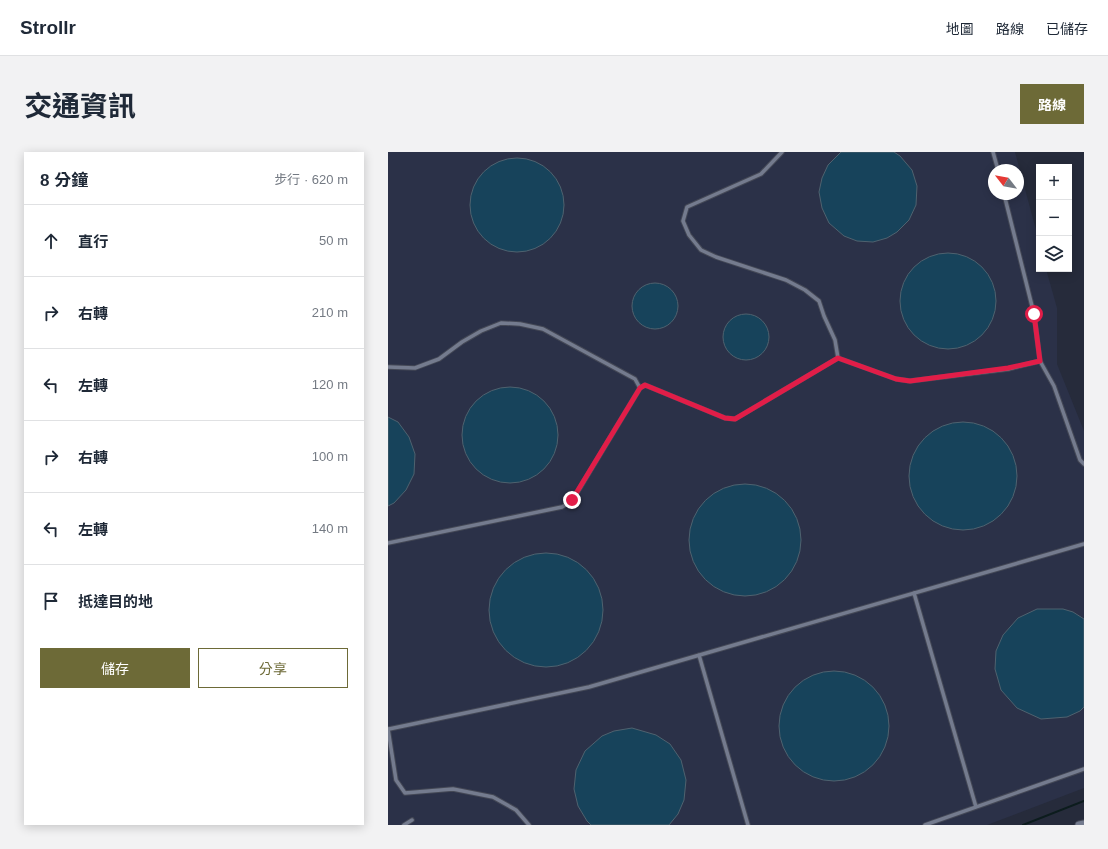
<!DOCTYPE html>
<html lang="zh-TW">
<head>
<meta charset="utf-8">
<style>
  :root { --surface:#fff; --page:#f2f2f3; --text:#1f2937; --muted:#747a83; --line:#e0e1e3; --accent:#6d6a37 }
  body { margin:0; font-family:Arial,"Noto Sans TC",sans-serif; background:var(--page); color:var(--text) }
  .controls { position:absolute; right:12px; top:12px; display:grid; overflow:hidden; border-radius:0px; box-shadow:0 2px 10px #0003 }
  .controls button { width:36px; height:36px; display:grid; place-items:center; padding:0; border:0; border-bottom:1px solid var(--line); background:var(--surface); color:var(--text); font:20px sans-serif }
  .compass { position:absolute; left:600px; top:12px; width:36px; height:36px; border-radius:50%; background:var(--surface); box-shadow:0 2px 10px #0003; rotate:301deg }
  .stop { position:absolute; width:12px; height:12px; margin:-9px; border:3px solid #e11d48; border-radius:50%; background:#fff }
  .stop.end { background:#e11d48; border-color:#fff; box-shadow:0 1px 4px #0008 }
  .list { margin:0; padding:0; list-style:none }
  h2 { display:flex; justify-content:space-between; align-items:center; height:52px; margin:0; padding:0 16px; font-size:17px }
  h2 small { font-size:13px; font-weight:400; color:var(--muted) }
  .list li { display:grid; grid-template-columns:26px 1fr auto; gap:12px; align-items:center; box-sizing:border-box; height:72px; padding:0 16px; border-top:1px solid var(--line) }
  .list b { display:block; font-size:15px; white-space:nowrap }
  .list em { font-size:13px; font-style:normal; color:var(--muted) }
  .actions { display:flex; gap:8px; padding:12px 16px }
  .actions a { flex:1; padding:9px 0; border:1px solid var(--accent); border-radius:0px; text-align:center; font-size:14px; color:var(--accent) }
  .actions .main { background:var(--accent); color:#fff }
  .icon { flex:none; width:22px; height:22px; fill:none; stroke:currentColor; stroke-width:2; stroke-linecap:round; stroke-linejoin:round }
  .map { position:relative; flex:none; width:696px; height:673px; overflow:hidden; border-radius:0px }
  header { display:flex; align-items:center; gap:24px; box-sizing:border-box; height:56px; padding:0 20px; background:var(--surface); border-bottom:1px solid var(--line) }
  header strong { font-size:19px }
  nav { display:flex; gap:22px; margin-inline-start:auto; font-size:14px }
  .intro { display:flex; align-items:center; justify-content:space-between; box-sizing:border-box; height:96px; padding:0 24px }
  h1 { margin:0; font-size:28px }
  .button { padding:10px 18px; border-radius:0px; background:var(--accent); color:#fff; font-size:14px; font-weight:700 }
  main { display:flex; gap:24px; padding:0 24px }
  aside { flex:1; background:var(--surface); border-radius:0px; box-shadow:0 2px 10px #0003 }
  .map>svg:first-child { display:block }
  .built { fill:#2b3148; fill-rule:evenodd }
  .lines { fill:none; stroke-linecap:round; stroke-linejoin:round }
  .stream { stroke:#0c1c1d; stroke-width:2 }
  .building { fill:#17435b; stroke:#4f626f }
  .service-casing { stroke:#444856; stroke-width:5.5 }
  .minor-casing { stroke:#444856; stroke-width:9 }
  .service { stroke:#747b8e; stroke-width:3.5 }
  .minor { stroke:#747b8e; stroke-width:7 }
  .route { stroke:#e11d48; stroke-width:5 }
</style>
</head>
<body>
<header>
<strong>Strollr</strong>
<nav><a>地圖</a><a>路線</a><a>已儲存</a></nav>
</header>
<div class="intro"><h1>交通資訊</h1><a class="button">路線</a></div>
<main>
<aside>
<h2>8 分鐘<small>步行 · 620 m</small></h2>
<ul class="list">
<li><svg class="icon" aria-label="ahead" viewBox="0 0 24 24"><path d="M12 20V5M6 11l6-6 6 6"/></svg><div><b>直行</b></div><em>50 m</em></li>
<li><svg class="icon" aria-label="right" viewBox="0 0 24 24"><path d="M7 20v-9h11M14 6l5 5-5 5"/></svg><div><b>右轉</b></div><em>210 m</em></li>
<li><svg class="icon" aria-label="left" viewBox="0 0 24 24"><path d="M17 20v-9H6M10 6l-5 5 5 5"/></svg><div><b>左轉</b></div><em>120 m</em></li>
<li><svg class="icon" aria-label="right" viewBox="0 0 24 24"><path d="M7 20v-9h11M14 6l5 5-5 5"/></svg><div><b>右轉</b></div><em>100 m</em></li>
<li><svg class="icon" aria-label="left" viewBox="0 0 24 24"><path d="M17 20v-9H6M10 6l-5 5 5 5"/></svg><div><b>左轉</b></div><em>140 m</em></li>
<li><svg class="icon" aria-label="arrive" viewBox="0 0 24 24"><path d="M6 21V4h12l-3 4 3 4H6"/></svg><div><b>抵達目的地</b></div></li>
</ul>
<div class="actions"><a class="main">儲存</a><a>分享</a></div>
</aside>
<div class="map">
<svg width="696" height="673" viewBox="0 0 696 673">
  <rect width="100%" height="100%" fill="#262b3b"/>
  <path class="built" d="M0 0H627L651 89V117H658L669 156V212L696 279V636L599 673H0ZM606 18H630V42H606Z"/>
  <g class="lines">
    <path class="stream" d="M635 673 696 649"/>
  </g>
  <path class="building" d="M453 0H506L512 4 524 18 529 34 528 53 521 68 509 80 499 86 485 90 469 89 456 84 441 71 434 56 431 40 434 26 440 13Z
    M82 53a47 47 0 1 1 94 0a47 47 0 1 1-94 0Z
    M512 149a48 48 0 1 1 96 0a48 48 0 1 1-96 0Z
    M244 154a23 23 0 1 1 46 0a23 23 0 1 1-46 0Z
    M335 185a23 23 0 1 1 46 0a23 23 0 1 1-46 0Z
    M74 283a48 48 0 1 1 96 0a48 48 0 1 1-96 0Z
    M0 265 10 270 21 285 27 302 26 322 18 338 6 351 0 354Z
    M521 324a54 54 0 1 1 108 0a54 54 0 1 1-108 0Z
    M301 388a56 56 0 1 1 112 0a56 56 0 1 1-112 0Z
    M101 458a57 57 0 1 1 114 0a57 57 0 1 1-114 0Z
    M649 457H675L685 460 696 467V555L692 559 679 565 653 567 629 556 613 538 607 517 608 499 615 483 630 466Z
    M391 574a55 55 0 1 1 110 0a55 55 0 1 1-110 0Z
    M244 576 268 583 282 592 293 608 298 628 296 648 290 662 281 673H203L199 669 190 654 186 637 188 618 197 599 214 584 226 579Z"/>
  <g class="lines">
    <defs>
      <path id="service" d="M394 0 373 22 299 55 295 69 301 83 313 98 328 105 398 128 417 138 431 149 436 164 447 188 450 206
        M605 0 610 18
        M616 42 646 162 652 209 666 234 692 308 696 312
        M0 215 27 216 51 207 74 190 93 179 113 171 132 172 155 177 247 227 252 236
        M0 391 174 355 184 349 252 236 257 233 337 266 347 267 450 206 508 227 522 229 620 217 652 209
        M526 441 588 655
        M311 503 360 673
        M0 577 8 628 17 641 65 637 105 645 128 658 141 673
        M1 577 201 535 696 392
        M16 673 24 668
        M537 673 696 617"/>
      <path id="minor" d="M691 673 696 672"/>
    </defs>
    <use href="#service" class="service-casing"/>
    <use href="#minor" class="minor-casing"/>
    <use href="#service" class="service"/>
    <use href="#minor" class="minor"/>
  </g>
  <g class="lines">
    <path class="route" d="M184 348 252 236 257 233 337 266 347 267 450 206 508 227 522 229 620 216 652 209 646 162"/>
  </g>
</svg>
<div class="controls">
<button>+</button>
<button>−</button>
<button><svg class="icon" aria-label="layers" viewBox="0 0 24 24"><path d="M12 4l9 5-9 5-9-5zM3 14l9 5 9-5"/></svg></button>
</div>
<svg class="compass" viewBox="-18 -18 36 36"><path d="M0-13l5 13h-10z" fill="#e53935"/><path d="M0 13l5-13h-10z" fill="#747a83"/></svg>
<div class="stop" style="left:646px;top:162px"></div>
<div class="stop end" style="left:184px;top:348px"></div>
</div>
</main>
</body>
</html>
